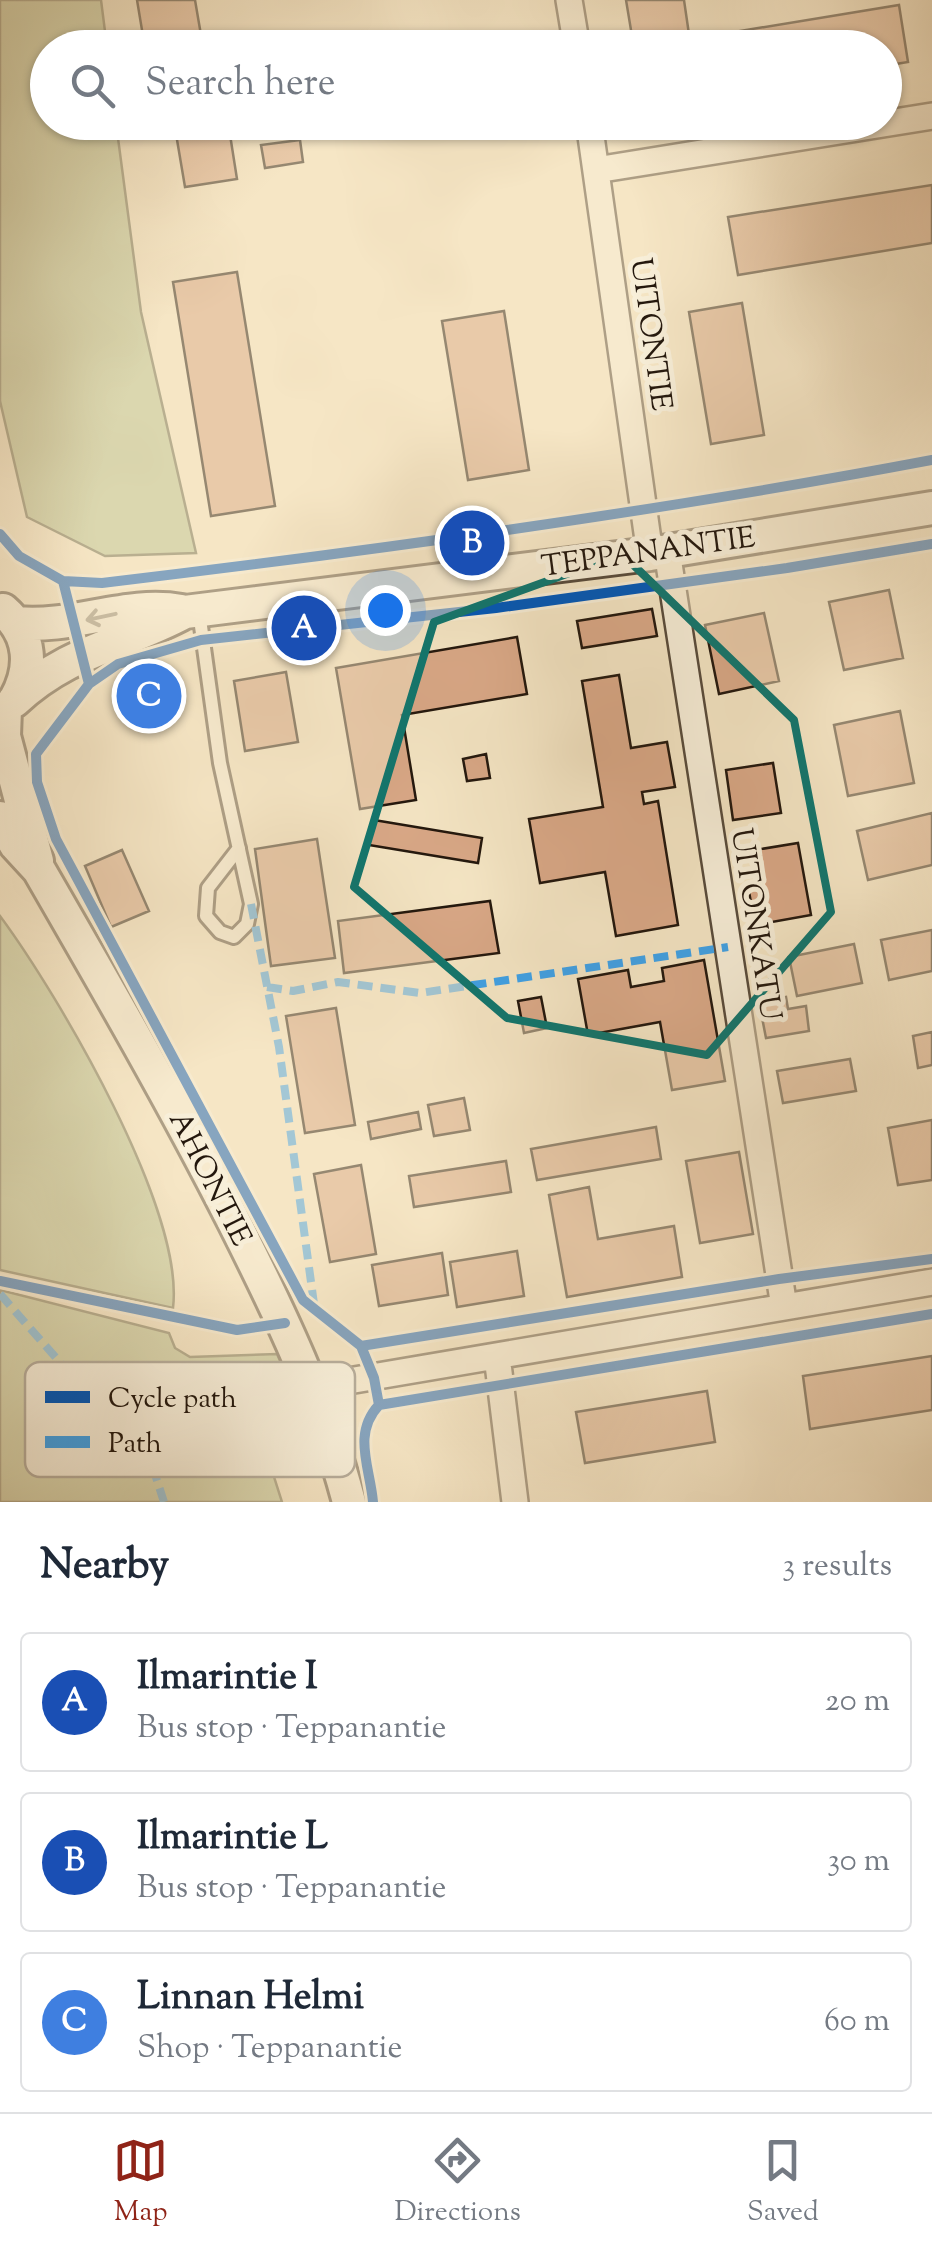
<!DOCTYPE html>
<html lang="en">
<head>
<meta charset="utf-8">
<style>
  :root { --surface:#fff; --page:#f6f6f7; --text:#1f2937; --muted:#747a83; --line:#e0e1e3; --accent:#8f2418 }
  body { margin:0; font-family:"Sorts Mill Goudy",serif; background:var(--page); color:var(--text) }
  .you { position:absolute; left:385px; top:610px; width:35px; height:35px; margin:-25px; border:8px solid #fff; border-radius:50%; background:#1a73e8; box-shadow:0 0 0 15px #1a73e833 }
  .badge { display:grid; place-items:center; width:65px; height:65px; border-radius:50%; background:var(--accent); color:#fff; font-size:32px; font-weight:700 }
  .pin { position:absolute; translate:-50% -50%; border:5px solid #fff; box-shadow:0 2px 10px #0006 }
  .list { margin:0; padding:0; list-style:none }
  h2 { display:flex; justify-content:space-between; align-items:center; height:130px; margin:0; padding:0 40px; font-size:42px }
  h2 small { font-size:32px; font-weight:400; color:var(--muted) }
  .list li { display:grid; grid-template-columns:65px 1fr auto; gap:30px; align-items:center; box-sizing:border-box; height:140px; margin:0 20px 20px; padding:0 20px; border:2px solid var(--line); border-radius:10px }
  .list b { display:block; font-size:38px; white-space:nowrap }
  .list p { margin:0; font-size:32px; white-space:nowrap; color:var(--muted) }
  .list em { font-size:32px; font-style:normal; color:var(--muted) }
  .icon { flex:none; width:55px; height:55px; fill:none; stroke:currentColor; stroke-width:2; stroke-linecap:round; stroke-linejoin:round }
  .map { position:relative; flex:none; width:932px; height:1502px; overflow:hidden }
  .search { position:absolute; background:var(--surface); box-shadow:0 2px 8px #0004; left:30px; right:30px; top:30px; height:110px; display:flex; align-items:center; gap:25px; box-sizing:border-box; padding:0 35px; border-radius:55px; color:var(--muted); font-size:38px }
  .sheet { height:610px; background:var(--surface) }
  nav { display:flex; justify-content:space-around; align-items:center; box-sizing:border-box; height:140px; border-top:2px solid var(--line); background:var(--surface); font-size:28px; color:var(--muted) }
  nav a { display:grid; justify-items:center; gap:5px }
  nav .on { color:var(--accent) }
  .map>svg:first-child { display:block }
  .green { fill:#bbc595; stroke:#6f6e51; stroke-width:2.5 }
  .building { fill:#d9a887; stroke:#23170d; stroke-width:2.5 }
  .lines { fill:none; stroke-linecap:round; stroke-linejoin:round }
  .service-casing { stroke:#584b3b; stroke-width:18 }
  .minor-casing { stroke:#584b3b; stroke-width:30 }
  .tertiary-casing { stroke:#584b3b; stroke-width:38 }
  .service { stroke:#f8efd9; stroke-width:12 }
  .minor { stroke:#f8efd9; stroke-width:25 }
  .tertiary { stroke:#f8efd9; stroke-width:32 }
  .quiet { stroke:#3ea2e9; stroke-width:8; stroke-dasharray:15 8; stroke-linecap:butt }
  .cycleway-casing { stroke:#f8efd9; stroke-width:16 }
  .cycleway { stroke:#0057b8; stroke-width:10 }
  .oneway { stroke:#988e7d }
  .marked { fill:none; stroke:#0f766e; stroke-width:8; stroke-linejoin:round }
  .labels { text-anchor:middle; stroke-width:10; stroke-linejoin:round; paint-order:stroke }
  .street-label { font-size:30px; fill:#23170d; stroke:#f8efd9 }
  .key { fill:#f8efd9; stroke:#b8ae9c; stroke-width:2.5 }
  .key-label { font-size:28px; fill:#23170d }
</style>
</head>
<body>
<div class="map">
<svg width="932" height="1502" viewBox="0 0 932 1502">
  <rect width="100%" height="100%" fill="#f5e6c5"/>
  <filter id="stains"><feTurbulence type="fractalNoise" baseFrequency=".002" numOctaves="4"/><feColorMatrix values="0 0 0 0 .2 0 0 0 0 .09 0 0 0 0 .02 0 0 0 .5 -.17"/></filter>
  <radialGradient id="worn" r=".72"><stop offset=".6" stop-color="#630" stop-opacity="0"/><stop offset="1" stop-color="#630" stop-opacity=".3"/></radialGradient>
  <path class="green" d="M0 0H101L107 47 48 48V122L116 123 141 312 196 553 105 556 27 517 0 401Z
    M0 916C59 996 185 1210 173 1308L0 1270Z
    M0 1290 169 1333 175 1348 190 1357 277 1354 281 1363 261 1399V1436L282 1502H0Z"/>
  <path class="building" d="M137 0H195L201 35 213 33 216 48H145Z
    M626 0H684L691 48H634Z
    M899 5 908 62 884 66V48H742L740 31Z
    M174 122H228L237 179 185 187Z
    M300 140 303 162 265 168 261 145Z
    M932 185V243L738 275 728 217Z
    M237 272 275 506 211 516 173 282Z
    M742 303 764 435 711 444 689 312Z
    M504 311 529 470 468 480 442 321Z
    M889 590 903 658 844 670 829 602Z
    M652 609 657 636 582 648 577 621Z
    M764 613 779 681 719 694 705 625Z
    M517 637 527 694 402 715 416 800 360 809 336 668Z
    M286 672 298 742 245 751 234 681Z
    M619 675 631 748 667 742 675 787 642 792 644 804 658 801 678 925 616 936 605 872 540 883 529 819 603 807 582 681Z
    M172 680 178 703 144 712 139 688Z
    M900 711 914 783 848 796 834 725Z
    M486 754 490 778 467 781 463 759Z
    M773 763 781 813 733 820 726 770Z
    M932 813V865L868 880 857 831Z
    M374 820 482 838 478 863 369 845Z
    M317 839 335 958 271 966 255 849Z
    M798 843 811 915 755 925 748 886 761 883 755 850Z
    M122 850 149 911 111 927 85 866Z
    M490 901 499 953 344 973 338 921Z
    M932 930V971L889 980 881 940Z
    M854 944 862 983 797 996 789 957Z
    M704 960 725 1081 672 1090 660 1022 588 1035 578 979 628 970 631 987 664 981 662 968Z
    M541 997 547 1028 524 1033 518 1001Z
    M786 997 788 1009 806 1006 809 1031 766 1038 759 1002Z
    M336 1008 355 1125 305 1133 286 1016Z
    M932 1032V1065L918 1068 913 1036Z
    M850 1059 856 1091 783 1103 777 1071Z
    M464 1098 470 1130 434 1136 428 1105Z
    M418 1112 421 1129 371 1139 368 1122Z
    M932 1120V1180L898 1185 888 1128Z
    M656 1127 661 1159 537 1180 531 1149Z
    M739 1152 753 1234 700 1243 686 1161Z
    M506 1161 511 1192 414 1207 409 1176Z
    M361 1165 376 1254 330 1262 314 1174Z
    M589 1187 598 1239 674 1226 682 1277 567 1297 549 1195Z
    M517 1251 524 1296 457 1307 450 1262Z
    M442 1253 448 1295 379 1306 372 1265Z
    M932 1356V1410L810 1429 803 1376Z
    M707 1391 715 1442 585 1463 576 1412Z"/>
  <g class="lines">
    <defs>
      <path id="service" d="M199 612 220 763 251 904 247 924 234 937 220 932 206 916 208 888 239 848"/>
      <path id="minor" d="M569 0 577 48
        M589 122 650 554
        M596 170 932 116
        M667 551 784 1307
        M497 1356 515 1502
        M313 1387 932 1282"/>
      <path id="tertiary" d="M3 610C32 635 33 669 15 700
        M16 623C73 629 126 601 181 611
        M14 701C70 649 122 646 185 612L650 554 932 508
        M5 709 4 736 37 861
        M0 818 16 845 39 870C106 986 173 1102 234 1222 280 1313 323 1403 349 1502"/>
    </defs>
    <use href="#service" class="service-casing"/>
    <use href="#minor" class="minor-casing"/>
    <use href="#tertiary" class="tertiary-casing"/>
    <use href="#service" class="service"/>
    <use href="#minor" class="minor"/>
    <use href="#tertiary" class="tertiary"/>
    <path class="quiet" d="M251 904 279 1047 314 1304
      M267 987 293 991 338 982 420 993 728 947
      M0 1294 153 1468 164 1502"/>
    <defs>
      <path id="cycleway" d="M0 534 19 556 63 581 89 684 36 754 37 782 56 839 303 1300 361 1346 374 1378 379 1405C352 1434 370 1467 373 1502
        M63 581 102 583C380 550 657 512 932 460
        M89 684 118 664 201 640 496 608 787 568 932 544
        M0 1281 237 1330 285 1323
        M361 1346 779 1279 932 1259
        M379 1405 932 1314"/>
    </defs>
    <use href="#cycleway" class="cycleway-casing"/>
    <use href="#cycleway" class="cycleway"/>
  </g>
  <defs><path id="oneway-shaft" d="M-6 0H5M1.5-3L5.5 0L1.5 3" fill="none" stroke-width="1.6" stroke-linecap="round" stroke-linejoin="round" transform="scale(2.5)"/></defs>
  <use class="oneway" href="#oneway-shaft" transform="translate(101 617) rotate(168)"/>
  <path d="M0 0H932V1502H0ZM622 554 794 720 831 912 707 1055 507 1018 354 887 434 622Z" fill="#f5e6c5" fill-opacity=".55" fill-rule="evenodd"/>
  <path class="marked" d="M622 554 794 720 831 912 707 1055 507 1018 354 887 434 622Z"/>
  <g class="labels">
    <g class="street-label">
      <text transform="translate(652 334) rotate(82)" y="10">UITONTIE</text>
      <text transform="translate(648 551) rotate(-8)" y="10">TEPPANANTIE</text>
      <text transform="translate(757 924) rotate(81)" y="10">UITONKATU</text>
      <text transform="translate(211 1178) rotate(63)" y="10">AHONTIE</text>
    </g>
  </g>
  <rect x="25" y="1362" width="330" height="115" rx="15" class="key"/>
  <rect x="45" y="1391" width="45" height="12" fill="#0057b8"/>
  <rect x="45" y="1436" width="45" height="12" fill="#3ea2e9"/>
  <g class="key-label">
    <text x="108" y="1407">Cycle path</text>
    <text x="108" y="1452">Path</text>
  </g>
  <rect width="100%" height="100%" filter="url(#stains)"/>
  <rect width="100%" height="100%" fill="url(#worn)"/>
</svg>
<div class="you"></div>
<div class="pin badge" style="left:304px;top:628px;background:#1a4fb4">A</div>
<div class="pin badge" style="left:472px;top:543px;background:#1a4fb4">B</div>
<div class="pin badge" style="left:149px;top:696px;background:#3f7fe0">C</div>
<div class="search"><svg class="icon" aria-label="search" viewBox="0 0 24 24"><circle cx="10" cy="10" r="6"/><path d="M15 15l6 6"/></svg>Search here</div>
</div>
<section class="sheet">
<h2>Nearby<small>3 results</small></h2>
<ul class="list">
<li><span class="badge" style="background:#1a4fb4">A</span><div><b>Ilmarintie I</b><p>Bus stop · Teppanantie</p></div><em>20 m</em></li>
<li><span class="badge" style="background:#1a4fb4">B</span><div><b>Ilmarintie L</b><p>Bus stop · Teppanantie</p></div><em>30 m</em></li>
<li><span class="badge" style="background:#3f7fe0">C</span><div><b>Linnan Helmi</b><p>Shop · Teppanantie</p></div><em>60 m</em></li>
</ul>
</section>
<nav>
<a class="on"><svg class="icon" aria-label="map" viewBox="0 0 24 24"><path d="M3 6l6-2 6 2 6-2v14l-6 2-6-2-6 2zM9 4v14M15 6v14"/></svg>Map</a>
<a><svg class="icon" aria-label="directions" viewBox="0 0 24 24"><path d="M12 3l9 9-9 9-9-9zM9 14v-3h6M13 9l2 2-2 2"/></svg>Directions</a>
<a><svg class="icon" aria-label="saved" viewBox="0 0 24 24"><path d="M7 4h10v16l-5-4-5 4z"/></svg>Saved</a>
</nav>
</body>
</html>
